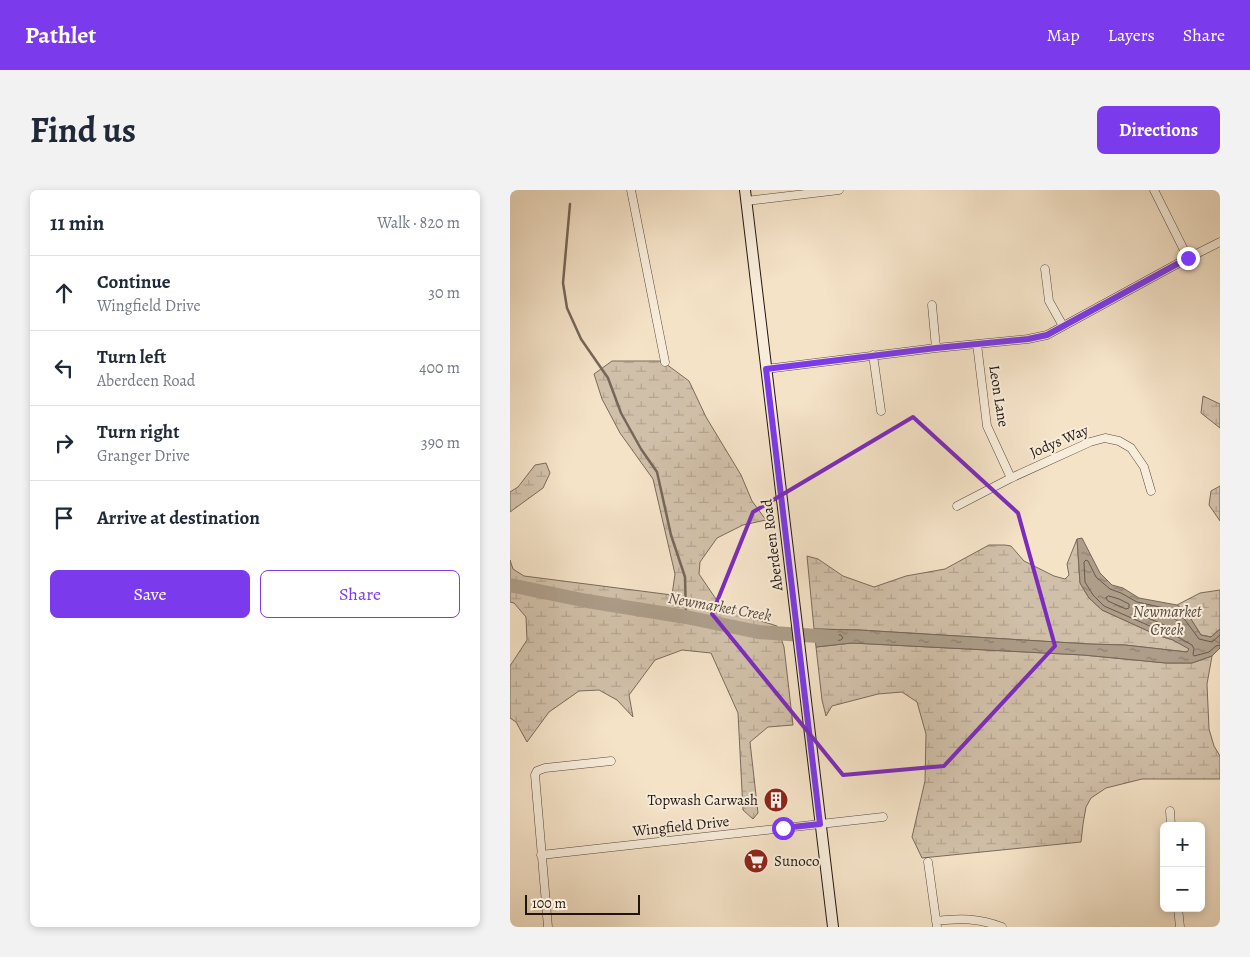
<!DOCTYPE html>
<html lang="en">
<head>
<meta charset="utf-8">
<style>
  :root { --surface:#fff; --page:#f2f2f3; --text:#1f2937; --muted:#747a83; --line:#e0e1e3; --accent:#7c3aed }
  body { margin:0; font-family:Alegreya,serif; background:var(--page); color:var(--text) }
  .controls { position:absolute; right:15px; bottom:15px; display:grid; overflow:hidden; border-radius:8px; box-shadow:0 2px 8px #0003 }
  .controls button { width:45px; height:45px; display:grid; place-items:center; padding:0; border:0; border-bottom:1px solid var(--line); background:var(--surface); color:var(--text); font:25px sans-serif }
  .scale { position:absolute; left:15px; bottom:12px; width:115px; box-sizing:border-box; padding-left:5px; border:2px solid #221510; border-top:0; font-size:14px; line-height:18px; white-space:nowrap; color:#221510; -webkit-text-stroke:4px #f8eddb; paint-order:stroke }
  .stop { position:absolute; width:15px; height:15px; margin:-11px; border:4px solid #7c3aed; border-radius:50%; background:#fff }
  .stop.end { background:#7c3aed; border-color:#fff; box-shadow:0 1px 5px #0008 }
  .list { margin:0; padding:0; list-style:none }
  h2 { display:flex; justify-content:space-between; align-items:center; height:65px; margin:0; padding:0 20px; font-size:21px }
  h2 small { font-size:16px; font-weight:400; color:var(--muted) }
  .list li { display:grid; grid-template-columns:32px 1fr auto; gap:15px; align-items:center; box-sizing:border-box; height:75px; padding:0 20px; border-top:1px solid var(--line) }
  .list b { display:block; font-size:19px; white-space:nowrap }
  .list p { margin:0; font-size:16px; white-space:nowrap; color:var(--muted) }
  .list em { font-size:16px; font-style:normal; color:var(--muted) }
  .actions { display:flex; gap:10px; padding:15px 20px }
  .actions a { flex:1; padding:11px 0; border:1px solid var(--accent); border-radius:8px; text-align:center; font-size:18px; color:var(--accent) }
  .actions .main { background:var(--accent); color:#fff }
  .icon { flex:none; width:28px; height:28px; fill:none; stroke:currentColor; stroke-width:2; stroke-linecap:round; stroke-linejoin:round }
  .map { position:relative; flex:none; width:710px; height:737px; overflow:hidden; border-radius:8px }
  header { display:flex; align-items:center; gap:30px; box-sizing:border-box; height:70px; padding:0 25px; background:var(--accent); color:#fff }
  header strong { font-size:24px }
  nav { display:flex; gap:28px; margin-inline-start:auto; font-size:18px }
  .intro { display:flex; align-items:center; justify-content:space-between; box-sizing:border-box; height:120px; padding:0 30px }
  h1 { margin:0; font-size:35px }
  .button { padding:12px 22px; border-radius:8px; background:var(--accent); color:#fff; font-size:18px; font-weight:700 }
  main { display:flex; gap:30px; padding:0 30px }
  aside { flex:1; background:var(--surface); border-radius:8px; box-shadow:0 2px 8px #0003 }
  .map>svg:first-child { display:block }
  .wetland { fill:url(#wetland-marsh); stroke:#7a6a5c }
  .water { fill:url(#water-ripples); stroke:#756759 }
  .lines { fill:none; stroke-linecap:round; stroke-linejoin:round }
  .shore { stroke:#68594c; stroke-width:1 }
  .stream { stroke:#756759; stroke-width:2.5 }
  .river { stroke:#ad9d89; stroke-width:14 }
  .minor-casing { stroke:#57483e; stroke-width:9 }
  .secondary-casing { stroke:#221510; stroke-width:12 }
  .minor { stroke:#f8eddb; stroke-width:8 }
  .secondary { stroke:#f8eddb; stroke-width:10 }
  .route { stroke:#7c3aed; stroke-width:6 }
  .marked { fill:none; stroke:#7b2cbf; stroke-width:4; stroke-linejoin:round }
  .labels { text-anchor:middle; stroke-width:4; stroke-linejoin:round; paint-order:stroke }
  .street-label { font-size:15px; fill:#221510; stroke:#f8eddb }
  .poi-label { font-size:15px; fill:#221510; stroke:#f8eddb; text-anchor:end }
  .water-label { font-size:16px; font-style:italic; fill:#5a4b40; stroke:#f8eddb }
</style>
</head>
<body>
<header>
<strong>Pathlet</strong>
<nav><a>Map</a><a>Layers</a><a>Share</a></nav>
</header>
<div class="intro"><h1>Find us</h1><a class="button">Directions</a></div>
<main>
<aside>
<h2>11 min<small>Walk · 820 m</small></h2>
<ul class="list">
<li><svg class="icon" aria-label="ahead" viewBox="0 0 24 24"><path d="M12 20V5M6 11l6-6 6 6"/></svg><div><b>Continue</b><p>Wingfield Drive</p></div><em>30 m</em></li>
<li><svg class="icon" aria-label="left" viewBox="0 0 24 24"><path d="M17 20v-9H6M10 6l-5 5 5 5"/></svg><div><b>Turn left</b><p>Aberdeen Road</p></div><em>400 m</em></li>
<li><svg class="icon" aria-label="right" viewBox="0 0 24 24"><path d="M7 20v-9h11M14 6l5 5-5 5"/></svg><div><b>Turn right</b><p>Granger Drive</p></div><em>390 m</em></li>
<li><svg class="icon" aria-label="arrive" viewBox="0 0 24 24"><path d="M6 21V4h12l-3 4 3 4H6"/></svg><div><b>Arrive at destination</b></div></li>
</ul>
<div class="actions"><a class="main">Save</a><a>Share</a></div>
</aside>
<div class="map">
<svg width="710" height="737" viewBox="0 0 710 737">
  <defs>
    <pattern id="wetland-marsh" width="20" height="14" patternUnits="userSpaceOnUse" patternTransform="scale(1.25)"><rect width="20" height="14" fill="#d1c0a9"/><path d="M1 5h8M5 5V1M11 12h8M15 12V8" fill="none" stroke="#b3a490"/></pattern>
    <pattern id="water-ripples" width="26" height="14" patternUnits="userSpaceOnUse" patternTransform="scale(1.25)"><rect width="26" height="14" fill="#ad9d89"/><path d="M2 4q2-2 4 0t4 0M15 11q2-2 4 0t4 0" fill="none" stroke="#8c7f6f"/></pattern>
  </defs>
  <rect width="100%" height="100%" fill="#f5e3c8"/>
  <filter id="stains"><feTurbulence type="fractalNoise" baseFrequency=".004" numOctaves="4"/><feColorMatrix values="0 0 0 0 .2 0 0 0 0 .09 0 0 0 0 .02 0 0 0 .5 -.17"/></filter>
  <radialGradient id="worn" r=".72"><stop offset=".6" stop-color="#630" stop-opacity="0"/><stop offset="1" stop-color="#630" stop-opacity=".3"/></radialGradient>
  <path class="wetland" d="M102 171H152L179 191 196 227 231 285 242 311 256 330 233 335 207 348 190 372 189 384 208 412 232 425 267 436 274 457 283 535 258 537 240 552 248 623 243 629 233 620 228 523 201 463 172 460 145 470 119 505 123 527 107 510 89 500 69 501 39 522 17 552 6 532 0 528V476L17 450 16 427 4 413 0 412V370L3 379 14 386 162 405 165 384 143 289 110 243 92 209 84 184Z
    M693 206 710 214V238L691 223Z
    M36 273 40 283 33 298 0 322V302L8 297 25 275Z
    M710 296V331L699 315 701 301Z
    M567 349 570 393 579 408 592 420 647 445 663 450 680 459 677 462 615 455 579 454 349 440 304 439 297 366 308 369 333 386 364 397 396 386 435 379 479 355H495L501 356 514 371 544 386 555 389 559 385 557 374Z
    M710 400V439L701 447 691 445 679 426 667 415 690 403Z
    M342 453 573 465 656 473H682L702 466 697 494 699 539 704 556 710 566V589H632L596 598 581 608 576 617 573 634 571 652 412 668 402 647 415 591 416 544 407 512 392 502 368 504 322 516 316 526 312 510 306 457Z"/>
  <path class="water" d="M572 348 590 383 602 395 613 398 629 408 667 415 679 426 691 445 701 447 710 439V458L702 466 682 473H656L573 465 342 453 306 457 304 439 349 440 579 454 615 455 677 462 679 459 663 450 647 445 592 420 579 408 570 393 567 349Z"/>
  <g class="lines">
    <path class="shore" d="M599 406 609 409 619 414V418L616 419 598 411 596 408Z
      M628 419C643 421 667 423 673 439L669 441 628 424 626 422Z
      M313 444 331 445 333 448 331 450 312 452 310 450V447Z
      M710 445 702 452 689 449 675 430 664 420 627 412 611 403 600 399 586 387 578 371 576 370 574 372 575 392 583 405 594 416 649 440 666 446 682 455 684 459 683 464 684 466 699 462 706 456 710 455"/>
    <path class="stream" d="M60 14 53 93 57 118 71 149 98 188 111 223 131 259 147 282 161 345 175 387 176 427"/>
    <path class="river" d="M0 395 77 411 176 427 248 442 322 447"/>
    <defs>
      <path id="minor" d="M121 0 155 172
        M644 0 678 68
        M236 11 329 0
        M535 79 539 111 553 136
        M422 115 426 158
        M467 154 477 236 501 288
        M363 165 371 221
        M256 179 426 158 518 149 537 145 678 68 710 52
        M447 316 501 288 580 252 595 248 609 251 621 258 634 277 641 301
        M660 621 661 636
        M31 665 373 627
        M418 672 427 737
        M668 718 670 737
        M426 731C450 728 468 728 492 737
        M38 737 25 585 27 581 35 578 101 571"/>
      <path id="secondary" d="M235 0 323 737"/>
    </defs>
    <use href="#minor" class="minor-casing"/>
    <use href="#secondary" class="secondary-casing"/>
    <use href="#minor" class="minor"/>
    <use href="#secondary" class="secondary"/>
  </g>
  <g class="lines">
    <path class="route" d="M273 638 310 634 256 179 426 158 518 149 537 145 678 68"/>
  </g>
  <path class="marked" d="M403 227 508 323 545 456 434 576 333 585 202 424 243 322Z"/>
  <defs>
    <symbol id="building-disc" viewBox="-11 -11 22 22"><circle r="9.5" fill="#8f2418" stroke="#f8eddb"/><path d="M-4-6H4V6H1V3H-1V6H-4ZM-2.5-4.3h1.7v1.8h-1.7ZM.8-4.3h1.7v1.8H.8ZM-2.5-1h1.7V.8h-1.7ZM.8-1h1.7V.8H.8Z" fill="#fff"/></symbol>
    <symbol id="supermarket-disc" viewBox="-11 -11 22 22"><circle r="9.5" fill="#8f2418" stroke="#f8eddb"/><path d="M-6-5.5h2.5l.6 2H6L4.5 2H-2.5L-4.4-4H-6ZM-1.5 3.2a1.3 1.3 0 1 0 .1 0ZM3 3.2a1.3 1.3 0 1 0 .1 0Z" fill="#fff"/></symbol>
  </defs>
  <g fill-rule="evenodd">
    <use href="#building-disc" x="252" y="596" width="28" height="28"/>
    <use href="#supermarket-disc" x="232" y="657" width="28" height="28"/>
  </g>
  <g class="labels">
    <g class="street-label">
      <text transform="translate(489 206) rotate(81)" y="5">Leon Lane</text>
      <text transform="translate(549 251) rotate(-23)" y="5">Jodys Way</text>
      <text transform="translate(262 355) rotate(-97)" y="5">Aberdeen Road</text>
      <text transform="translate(171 636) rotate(-6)" y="5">Wingfield Drive</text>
    </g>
    <g class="poi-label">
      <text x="248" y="615">Topwash Carwash</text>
      <text x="264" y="676" text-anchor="start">Sunoco</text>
    </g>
    <g class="water-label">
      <text transform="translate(210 416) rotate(10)" y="6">Newmarket Creek</text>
      <text x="657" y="427">Newmarket<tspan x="657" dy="18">Creek</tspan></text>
    </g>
  </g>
  <rect width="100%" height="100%" filter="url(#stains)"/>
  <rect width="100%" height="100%" fill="url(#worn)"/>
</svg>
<div class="controls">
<button>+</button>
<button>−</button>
</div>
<div class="scale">100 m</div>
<div class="stop" style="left:273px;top:638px"></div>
<div class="stop end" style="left:678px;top:68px"></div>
</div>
</main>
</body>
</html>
